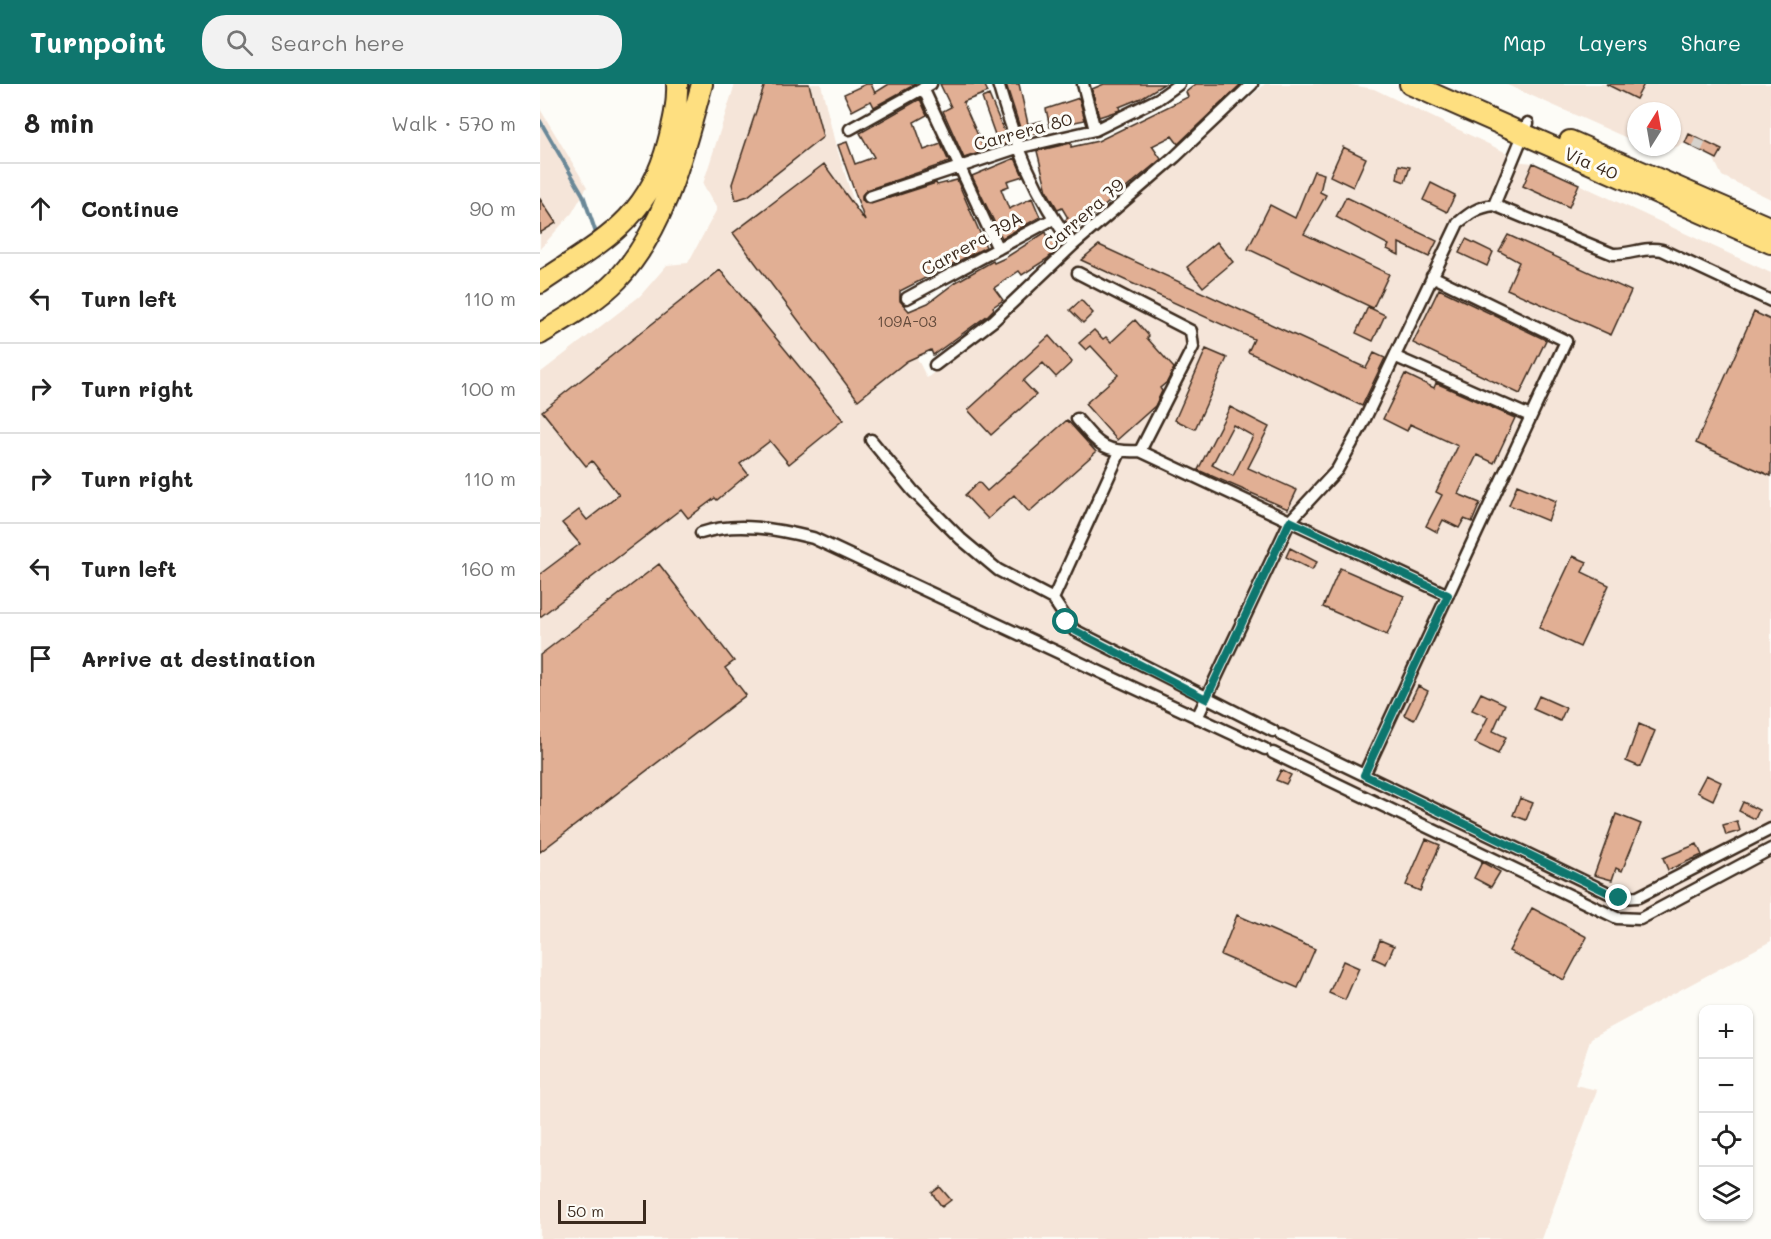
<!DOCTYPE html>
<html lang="en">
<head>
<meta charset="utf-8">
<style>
  :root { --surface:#fff; --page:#f2f2f2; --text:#222; --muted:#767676; --line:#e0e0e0; --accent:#0f766e }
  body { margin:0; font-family:Mali,sans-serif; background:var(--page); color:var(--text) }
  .controls { position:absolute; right:18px; bottom:18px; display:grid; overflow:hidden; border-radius:12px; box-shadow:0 2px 4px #0004 }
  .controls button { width:54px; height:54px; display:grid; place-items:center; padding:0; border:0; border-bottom:2px solid var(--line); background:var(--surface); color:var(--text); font:30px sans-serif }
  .compass { position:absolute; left:1087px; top:18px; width:54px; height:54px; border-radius:50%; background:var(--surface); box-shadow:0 2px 4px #0004; rotate:11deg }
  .scale { position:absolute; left:18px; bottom:15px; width:88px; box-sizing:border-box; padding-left:6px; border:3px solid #3b2a1e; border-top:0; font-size:16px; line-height:21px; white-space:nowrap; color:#3b2a1e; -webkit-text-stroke:4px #fdfcf7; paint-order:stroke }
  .stop { position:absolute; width:18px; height:18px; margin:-14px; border:4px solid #0f766e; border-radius:50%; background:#fff }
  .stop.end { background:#0f766e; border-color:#fff; box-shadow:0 2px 6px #0008 }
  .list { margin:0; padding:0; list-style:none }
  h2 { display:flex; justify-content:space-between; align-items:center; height:78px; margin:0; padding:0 24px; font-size:26px }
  h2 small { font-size:20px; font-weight:400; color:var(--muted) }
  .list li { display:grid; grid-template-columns:39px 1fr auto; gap:18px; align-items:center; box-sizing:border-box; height:90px; padding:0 24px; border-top:2px solid var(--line) }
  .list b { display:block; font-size:22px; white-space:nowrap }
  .list em { font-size:20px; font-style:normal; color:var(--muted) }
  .icon { flex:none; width:33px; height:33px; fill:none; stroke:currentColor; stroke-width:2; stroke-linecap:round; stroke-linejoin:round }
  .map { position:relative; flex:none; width:1231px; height:1155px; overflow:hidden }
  header { display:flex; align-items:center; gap:36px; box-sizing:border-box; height:84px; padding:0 30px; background:var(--accent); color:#fff }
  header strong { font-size:28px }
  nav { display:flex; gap:33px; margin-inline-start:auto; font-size:21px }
  .search { width:420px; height:54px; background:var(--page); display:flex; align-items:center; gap:15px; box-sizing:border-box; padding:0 21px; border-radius:24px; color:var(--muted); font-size:22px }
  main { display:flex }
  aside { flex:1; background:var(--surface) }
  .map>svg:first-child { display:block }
  .built { fill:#f5e5d9 }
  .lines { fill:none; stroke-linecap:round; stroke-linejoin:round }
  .stream { stroke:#6a8898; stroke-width:4 }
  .building { fill:#e1af94; stroke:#3b2a1e; stroke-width:1.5; fill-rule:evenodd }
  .street-tunnel { stroke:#d6d2cc; stroke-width:10; stroke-dasharray:10 5; stroke-linecap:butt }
  .street-casing { stroke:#3b2a1e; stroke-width:15 }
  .highway-casing { stroke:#3b2a1e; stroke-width:24 }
  .street { stroke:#fdfcf7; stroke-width:10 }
  .highway { stroke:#fedf80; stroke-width:20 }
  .route { stroke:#0f766e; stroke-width:8 }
  .labels { text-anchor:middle; stroke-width:6; stroke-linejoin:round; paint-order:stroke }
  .number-label { font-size:15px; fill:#644b3c }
  .street-label { font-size:18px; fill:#3b2a1e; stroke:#fdfcf7 }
</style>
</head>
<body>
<header>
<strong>Turnpoint</strong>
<div class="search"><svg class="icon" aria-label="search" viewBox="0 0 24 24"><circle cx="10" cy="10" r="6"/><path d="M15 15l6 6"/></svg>Search here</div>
<nav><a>Map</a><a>Layers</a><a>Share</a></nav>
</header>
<main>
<aside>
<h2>8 min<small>Walk · 570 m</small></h2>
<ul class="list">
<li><svg class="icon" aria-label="ahead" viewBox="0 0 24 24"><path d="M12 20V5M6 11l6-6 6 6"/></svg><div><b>Continue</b></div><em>90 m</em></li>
<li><svg class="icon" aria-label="left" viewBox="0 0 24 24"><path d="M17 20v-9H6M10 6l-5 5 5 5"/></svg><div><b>Turn left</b></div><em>110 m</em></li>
<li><svg class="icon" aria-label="right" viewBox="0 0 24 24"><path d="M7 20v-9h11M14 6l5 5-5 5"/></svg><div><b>Turn right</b></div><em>100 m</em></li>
<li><svg class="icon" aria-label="right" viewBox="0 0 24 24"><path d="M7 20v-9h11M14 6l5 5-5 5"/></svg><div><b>Turn right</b></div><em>110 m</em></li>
<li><svg class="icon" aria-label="left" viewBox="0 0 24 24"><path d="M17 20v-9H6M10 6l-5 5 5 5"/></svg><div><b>Turn left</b></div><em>160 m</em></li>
<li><svg class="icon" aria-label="arrive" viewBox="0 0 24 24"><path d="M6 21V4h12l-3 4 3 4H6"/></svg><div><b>Arrive at destination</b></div></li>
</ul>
</aside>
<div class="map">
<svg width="1231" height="1155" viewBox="0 0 1231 1155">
  <rect width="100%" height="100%" fill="#fdfcf7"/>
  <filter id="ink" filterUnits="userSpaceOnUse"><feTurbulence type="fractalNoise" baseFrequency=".0167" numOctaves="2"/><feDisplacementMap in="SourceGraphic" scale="12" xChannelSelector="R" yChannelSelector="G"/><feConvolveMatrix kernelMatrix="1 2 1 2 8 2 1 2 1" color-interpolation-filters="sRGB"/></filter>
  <g filter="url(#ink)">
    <path class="built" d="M195 0H281L294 55 339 199 387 294 466 230 725 0H806L834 5 967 69 965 76 993 79 1231 189V857L1051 954 1035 1001 1057 1006 1002 1155H0V289L100 212 127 181 148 179 177 125 163 100Z
      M965 0H1231V115L1182 92 1173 73 1146 59 1120 69 1107 63H1132V27H1096V58Z
      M0 25 47 103 32 129 0 165Z"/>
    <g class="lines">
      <path class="stream" d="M0 37 43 111 57 152"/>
    </g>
    <path class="building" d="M225 0H269L283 53 208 112 196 116 192 100Z
      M326 0H331L335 9 349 0H376L334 23 331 17 312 27 304 10Z
      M400 0H444L448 8 423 18 445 67 424 74 403 27 411 23Z
      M466 0H479L488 40 502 37 505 47 483 53Z
      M564 0H624L601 14 579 23 580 26 559 33 552 5Z
      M656 0H701L638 60 632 52 612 62 621 75 533 148 525 136 528 134 522 124 518 126 507 107 497 67 531 59V63L558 57 648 13 646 8Z
      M1066 0H1104L1096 15Z
      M449 11 469 59 459 62 442 14Z
      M539 14 545 36 510 43 506 25Z
      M380 15 387 31 374 38 384 66 401 60 409 78 327 106 322 111V116L331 120 396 99 397 101 417 96 446 163 360 207V217L369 227 388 219 416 198 453 177 454 179 465 174 506 148 509 157 519 154 523 160 507 175 482 191 479 187 454 204 463 216 453 223 454 225 448 231 393 271 391 266 367 277 318 316 193 149 284 80 325 137 298 61 307 58 315 80 334 73 320 49Z
      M1149 50 1182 66 1177 75 1145 59Z
      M803 63 826 74 813 103 790 92Z
      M475 74 483 92 467 97 469 102 461 105 469 125 492 114 500 133 462 154 432 92Z
      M993 79 1039 100 1029 123 983 102Z
      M859 81 870 83 865 98 857 95Z
      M774 87 784 90 780 108 786 111 764 150 849 190 833 224 708 165 730 121 755 134Z
      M891 99 915 111 907 128 883 116Z
      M806 113 897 157 889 173 859 159V171L847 165 849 161 796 133Z
      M0 115 16 139 0 149Z
      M968 151 1091 207 1071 251 967 205 979 178 959 167Z
      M926 155 953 168 947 182 919 169Z
      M677 158 693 178 663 203 647 183Z
      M559 161 826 284 834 269 845 274 822 322 708 268 714 255 541 176Z
      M180 186 303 336 249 380 230 357 200 380 208 390 177 416 175 414 148 434 141 425 0 533V490L40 460 22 439 39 426 47 436 79 411 52 377 46 382 2 327Z
      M899 205 1006 256 980 310 873 259Z
      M541 216 553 229 543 239 530 226Z
      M828 223 845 231 833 257 816 249Z
      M1214 228 1231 236V392L1156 359Z
      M595 236 609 252 607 254 634 284 627 298 620 304 622 307 615 322 577 356 545 320 578 291 551 262 546 266 539 259 554 246 563 255 566 253 571 258Z
      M509 252 532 278 516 293 503 279 483 297 496 311 451 351 428 326Z
      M666 265 687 274 655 345 635 336Z
      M865 290 894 304 896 299 975 334 954 379 937 371 918 410 940 419 932 438 924 435 919 444 903 436 897 448 886 442 902 411 896 408 918 362 870 340 867 347 843 335Z
      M690 323 729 343 708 384 757 406 748 425 658 386ZM693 341 713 352 693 392 672 381Z
      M527 336 556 368 489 428 474 411 448 435 425 411 439 398 447 407Z
      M977 401 1016 417 1008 437 969 421Z
      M750 464 777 478 772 486 746 473Z
      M1033 472 1047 478 1042 488 1069 501 1040 563 999 544Z
      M119 480 194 577 185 584 206 611 0 768V571Z
      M800 484 864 512 847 551 783 523Z
      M878 602 888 607 874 636 864 631Z
      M941 609 965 620 953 647 966 653 958 670 935 659 948 633 932 626Z
      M999 612 1026 624 1020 637 993 625Z
      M1099 640 1115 647 1100 683 1086 677Z
      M741 686 751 691 746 700 736 696Z
      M1166 691 1181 698 1173 716 1157 708Z
      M980 714 993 719 986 736 973 731Z
      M1203 718 1219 726 1215 735 1199 727Z
      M1076 730 1101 740 1082 787 1076 784 1072 796 1054 791Z
      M1197 737 1200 747 1186 751 1183 741Z
      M886 755 900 761 880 807 866 801Z
      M1157 760 1162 771 1128 786 1123 774Z
      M942 778 960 788 951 803 934 794Z
      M992 824 1047 853 1024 896 969 867Z
      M697 831 775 865 758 904 681 871Z
      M840 856 854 862 846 880 833 874Z
      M803 877 819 884 805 916 789 909Z
      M400 1103 411 1116 402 1123 392 1109Z"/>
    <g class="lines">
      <path class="street-tunnel" d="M1157 65 1161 56"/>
      <defs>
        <path id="street" d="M458 0C476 61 494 111 533 161
          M543 0 555 46
          M383 4 458 165
          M310 45 391 0
          M329 113 477 64 555 46 618 15 639 0
          M954 121 988 39
          M538 189 651 247 653 263 600 367
          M367 214 513 135
          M856 273 990 332
          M395 281 453 237 533 161 635 73 712 0
          M537 335C559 361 564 369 600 367L908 511
          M331 356 373 407 421 455 458 486 513 515 534 546 733 647
          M161 449C197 437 237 445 273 454L725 665
          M513 515 580 368
          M657 634 750 437 797 386 822 341 918 139C930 129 938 123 954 121L1073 170C1090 171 1105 162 1122 166L1231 217
          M741 651 1079 814 1098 813 1231 745
          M733 669 1077 834 1100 835 1231 765
          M824 691 1026 257 892 192"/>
        <path id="highway" d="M870 0 1231 159
          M1030 57 1231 144
          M0 199C62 157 108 136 128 59 133 40 138 20 137 0
          M0 250C26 234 57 217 78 195 127 141 143 68 162 0"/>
      </defs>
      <use href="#street" class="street-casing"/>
      <use href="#highway" class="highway-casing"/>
      <use href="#street" class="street"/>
      <use href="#highway" class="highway"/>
    </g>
  </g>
  <g class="lines" filter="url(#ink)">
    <path class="route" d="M526 538 534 546 666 615 750 437 908 511 824 691 1079 814"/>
  </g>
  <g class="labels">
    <g class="number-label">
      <text x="367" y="243">109A-03</text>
    </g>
    <g class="street-label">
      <text transform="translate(483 48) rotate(-15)" y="6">Carrera 80</text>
      <text transform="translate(1051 80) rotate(23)" y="6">Vía 40</text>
      <text transform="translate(544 131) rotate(-41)" y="6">Carrera 79</text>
      <text transform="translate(432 160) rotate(-29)" y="6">Carrera 79A</text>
    </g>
  </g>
</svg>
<div class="controls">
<button>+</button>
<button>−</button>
<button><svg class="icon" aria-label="locate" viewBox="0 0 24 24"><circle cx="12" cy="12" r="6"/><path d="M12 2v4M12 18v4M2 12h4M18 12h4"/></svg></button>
<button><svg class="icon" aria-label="layers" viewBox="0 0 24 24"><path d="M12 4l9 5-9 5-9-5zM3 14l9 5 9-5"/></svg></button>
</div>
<svg class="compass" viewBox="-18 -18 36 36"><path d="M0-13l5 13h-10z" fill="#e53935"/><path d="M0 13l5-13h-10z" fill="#767676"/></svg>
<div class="scale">50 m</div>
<div class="stop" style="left:526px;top:538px"></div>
<div class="stop end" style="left:1079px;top:814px"></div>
</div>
</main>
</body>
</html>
